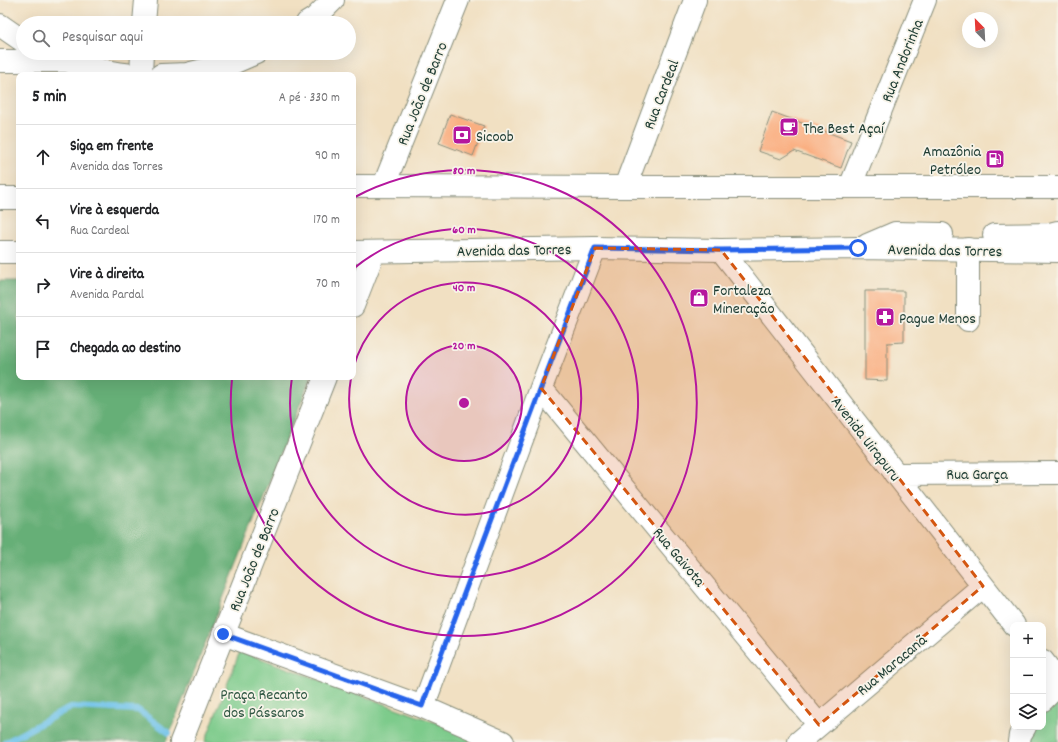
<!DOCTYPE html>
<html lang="pt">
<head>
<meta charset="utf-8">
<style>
  :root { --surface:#fff; --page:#f2f2f2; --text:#202124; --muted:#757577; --line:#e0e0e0 }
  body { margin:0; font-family:Dekko,sans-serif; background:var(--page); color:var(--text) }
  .controls { position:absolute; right:12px; bottom:12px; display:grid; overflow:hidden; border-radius:8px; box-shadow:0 4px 16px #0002 }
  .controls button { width:36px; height:36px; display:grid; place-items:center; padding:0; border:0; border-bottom:1px solid var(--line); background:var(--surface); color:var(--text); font:20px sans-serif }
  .compass { position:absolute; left:962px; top:12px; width:36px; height:36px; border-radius:50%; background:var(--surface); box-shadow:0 4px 16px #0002; rotate:336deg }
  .stop { position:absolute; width:12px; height:12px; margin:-9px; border:3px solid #2563eb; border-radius:50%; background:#fff }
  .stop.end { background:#2563eb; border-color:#fff; box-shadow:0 1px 4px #0008 }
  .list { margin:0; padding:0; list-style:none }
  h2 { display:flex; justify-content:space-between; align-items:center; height:52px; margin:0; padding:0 16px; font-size:17px }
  h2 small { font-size:13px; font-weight:400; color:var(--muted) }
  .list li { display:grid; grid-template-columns:26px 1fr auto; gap:12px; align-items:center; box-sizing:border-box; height:64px; padding:0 16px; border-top:1px solid var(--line) }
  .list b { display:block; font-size:15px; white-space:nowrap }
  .list p { margin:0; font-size:13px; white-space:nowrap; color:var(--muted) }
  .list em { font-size:13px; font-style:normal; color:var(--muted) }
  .icon { flex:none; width:22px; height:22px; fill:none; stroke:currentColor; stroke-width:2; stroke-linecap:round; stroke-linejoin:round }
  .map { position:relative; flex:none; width:1058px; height:742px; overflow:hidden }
  .search { position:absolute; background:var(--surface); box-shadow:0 4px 16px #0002; left:16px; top:16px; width:340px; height:44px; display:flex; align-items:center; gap:10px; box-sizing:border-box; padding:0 14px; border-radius:22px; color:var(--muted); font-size:15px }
  .panel { position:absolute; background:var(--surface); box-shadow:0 4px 16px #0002; left:16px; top:72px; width:340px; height:308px; border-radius:8px }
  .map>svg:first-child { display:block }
  .green { fill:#7dcb8b; stroke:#4e8460 }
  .forest { fill:#66af77; stroke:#427656 }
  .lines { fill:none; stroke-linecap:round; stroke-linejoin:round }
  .stream { stroke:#6ec2ea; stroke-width:6 }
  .building { fill:#faaf81 }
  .minor-casing { stroke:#888e7b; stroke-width:24 }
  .major-casing { stroke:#888e7b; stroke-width:24 }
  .minor { stroke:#fff; stroke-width:22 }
  .major { stroke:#fff; stroke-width:22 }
  .route { stroke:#2563eb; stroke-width:5 }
  .marked { fill:#d45610; fill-opacity:0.2; stroke:#d45610; stroke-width:3; stroke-dasharray:8 5; stroke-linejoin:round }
  .ring { fill:none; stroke:#b5179e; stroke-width:2 }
  .labels { text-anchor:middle; stroke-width:3.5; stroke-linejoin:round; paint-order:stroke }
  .street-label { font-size:16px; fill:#1f3d34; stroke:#f7f3e8 }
  .poi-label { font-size:16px; fill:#1f3d34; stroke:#f7f3e8; text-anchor:start }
  .park-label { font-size:16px; fill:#325945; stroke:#f7f3e8 }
  .centre { fill:#b5179e; stroke:#f7f3e8; stroke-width:2 }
  .ring-label { font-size:12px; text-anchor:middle; font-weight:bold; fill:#b5179e; stroke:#f7f3e8; stroke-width:3.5; stroke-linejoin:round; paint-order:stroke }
</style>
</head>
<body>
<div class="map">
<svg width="1058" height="742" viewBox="0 0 1058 742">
  <rect width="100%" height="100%" fill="#f7f3e8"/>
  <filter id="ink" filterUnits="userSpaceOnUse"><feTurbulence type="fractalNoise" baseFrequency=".025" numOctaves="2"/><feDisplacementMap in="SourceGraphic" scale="8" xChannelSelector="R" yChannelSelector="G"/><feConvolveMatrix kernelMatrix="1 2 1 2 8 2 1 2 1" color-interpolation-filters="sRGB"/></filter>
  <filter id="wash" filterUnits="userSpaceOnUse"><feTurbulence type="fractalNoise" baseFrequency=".012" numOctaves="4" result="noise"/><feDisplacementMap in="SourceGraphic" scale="16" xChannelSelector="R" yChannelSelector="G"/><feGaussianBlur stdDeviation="0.9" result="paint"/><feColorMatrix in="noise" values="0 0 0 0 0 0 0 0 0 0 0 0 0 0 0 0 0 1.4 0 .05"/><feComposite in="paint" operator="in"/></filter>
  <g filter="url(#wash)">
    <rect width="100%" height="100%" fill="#f1e0c2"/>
    <path class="green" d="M240 651 489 742H205Z
      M1058 698V742H1026L1034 727H1043C1043 711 1045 708 1058 698Z"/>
    <path class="forest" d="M0 281H19V377H311L166 742H0Z"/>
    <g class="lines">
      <path class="stream" d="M6 742 71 707 138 710 169 733"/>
    </g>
    <g id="blocks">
      <path class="building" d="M772 112 851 141 841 168 794 151 781 159 758 151Z
        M450 114 484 126 473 156 439 143Z
        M865 291H904V342L887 343V381L865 380Z"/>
    </g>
  </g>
  <g filter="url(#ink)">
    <use href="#blocks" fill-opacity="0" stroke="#888e7b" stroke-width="1"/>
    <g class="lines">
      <defs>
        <path id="minor" d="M144 23 146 0
          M307 23 315 18 333 0
          M0 25 23 41
          M48 53C75 66 102 71 132 75
          M0 61H65
          M141 75 142 53
          M161 75 187 74 233 63 256 53
          M384 185 458 0
          M625 187 695 0
          M850 187 925 0
          M721 250 1014 625
          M353 306 374 252
          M968 320V249
          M541 388 819 725
          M895 474 1058 473
          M223 634 423 707 503 742
          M1043 661 1058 681
          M423 707 541 388 595 248
          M181 742 325 377
          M799 742 983 586"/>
        <path id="major" d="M353 186 625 187H1058
          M0 198H19
          M994 235 1050 234 1058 232
          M867 245 895 233 942 234
          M0 252H19
          M353 252 595 248 721 250 858 248 1058 251
          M1043 700 1058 685
          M1019 742 1020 735 1025 727"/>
      </defs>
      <use href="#minor" class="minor-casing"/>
      <use href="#major" class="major-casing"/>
      <use href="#minor" class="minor"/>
      <use href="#major" class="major"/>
    </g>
  </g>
  <g class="lines" filter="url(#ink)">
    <path class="route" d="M223 634 422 706 541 388 595 248 721 250 858 248"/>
  </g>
  <path class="marked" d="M595 248 721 250 983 586 819 725 541 388Z"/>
  <circle cx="464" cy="403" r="58" fill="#b5179e" fill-opacity=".12"/>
  <g class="ring">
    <circle cx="464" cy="403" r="58"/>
    <path d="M353 369A116 116 0 1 1 351 378"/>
    <path d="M353 269A174 174 0 1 1 292 377"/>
    <path d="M355 197A233 233 0 1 1 232 379"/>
  </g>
  <defs>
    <symbol id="cafe-square" viewBox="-11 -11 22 22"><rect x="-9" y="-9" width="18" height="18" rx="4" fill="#b5179e" stroke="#f7f3e8"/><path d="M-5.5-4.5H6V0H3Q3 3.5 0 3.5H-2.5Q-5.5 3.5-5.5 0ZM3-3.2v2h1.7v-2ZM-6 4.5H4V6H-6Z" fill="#fff"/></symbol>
    <symbol id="bank-square" viewBox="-11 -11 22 22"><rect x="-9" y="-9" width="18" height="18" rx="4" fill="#b5179e" stroke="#f7f3e8"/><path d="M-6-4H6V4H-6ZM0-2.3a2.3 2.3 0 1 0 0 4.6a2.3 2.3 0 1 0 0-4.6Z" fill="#fff"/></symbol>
    <symbol id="fuel-square" viewBox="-11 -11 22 22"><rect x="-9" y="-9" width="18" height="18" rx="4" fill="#b5179e" stroke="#f7f3e8"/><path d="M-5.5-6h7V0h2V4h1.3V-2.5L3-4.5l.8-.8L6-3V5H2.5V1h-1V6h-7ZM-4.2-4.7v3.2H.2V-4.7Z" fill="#fff"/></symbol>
    <symbol id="shop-square" viewBox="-11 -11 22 22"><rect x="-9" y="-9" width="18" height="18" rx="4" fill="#b5179e" stroke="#f7f3e8"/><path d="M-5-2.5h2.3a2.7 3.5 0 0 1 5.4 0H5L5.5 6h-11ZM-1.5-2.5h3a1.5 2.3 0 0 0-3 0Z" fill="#fff"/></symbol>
    <symbol id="pharmacy-square" viewBox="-11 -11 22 22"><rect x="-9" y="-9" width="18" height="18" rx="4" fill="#b5179e" stroke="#f7f3e8"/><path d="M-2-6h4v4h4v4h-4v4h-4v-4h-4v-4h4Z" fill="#fff"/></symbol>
  </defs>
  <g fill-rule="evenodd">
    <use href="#cafe-square" x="778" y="116" width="22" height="22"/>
    <use href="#bank-square" x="451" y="124" width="22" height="22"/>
    <use href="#fuel-square" x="984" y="148" width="22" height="22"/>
    <use href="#shop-square" x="688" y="287" width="22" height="22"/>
    <use href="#pharmacy-square" x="874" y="306" width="22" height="22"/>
  </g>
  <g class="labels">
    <g class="street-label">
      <text transform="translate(901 60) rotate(-68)" y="6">Rua Andorinha</text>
      <text transform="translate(421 93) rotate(-68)" y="6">Rua João de Barro</text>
      <text transform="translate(660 94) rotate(-69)" y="6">Rua Cardeal</text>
      <text transform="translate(514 249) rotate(-1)" y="6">Avenida das Torres</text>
      <text transform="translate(945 249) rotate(1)" y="6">Avenida das Torres</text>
      <text transform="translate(867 438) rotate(52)" y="6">Avenida Uirapuru</text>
      <text x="977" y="479">Rua Garça</text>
      <text transform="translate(680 556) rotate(50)" y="6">Rua Gaivota</text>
      <text transform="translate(253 559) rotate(-68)" y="6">Rua João de Barro</text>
      <text transform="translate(891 664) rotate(-40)" y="6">Rua Maracanã</text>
    </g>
    <g class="poi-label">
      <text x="803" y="133">The Best Açaí</text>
      <text x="476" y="141">Sicoob</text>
      <text x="981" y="156" text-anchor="end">Amazônia<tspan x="981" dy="18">Petróleo</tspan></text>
      <text x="713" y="295">Fortaleza<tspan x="713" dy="18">Mineração</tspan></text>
      <text x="899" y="323">Pague Menos</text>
    </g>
    <g class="park-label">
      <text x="264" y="699">Praça Recanto<tspan x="264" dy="18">dos Pássaros</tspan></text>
    </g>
  </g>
  <circle cx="464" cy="403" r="6" class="centre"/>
  <g class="ring-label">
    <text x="464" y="174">80 m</text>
    <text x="464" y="233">60 m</text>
    <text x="464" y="291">40 m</text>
    <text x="464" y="349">20 m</text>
  </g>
</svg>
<div class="controls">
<button>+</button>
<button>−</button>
<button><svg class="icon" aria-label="layers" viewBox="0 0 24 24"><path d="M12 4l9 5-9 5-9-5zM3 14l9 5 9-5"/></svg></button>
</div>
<svg class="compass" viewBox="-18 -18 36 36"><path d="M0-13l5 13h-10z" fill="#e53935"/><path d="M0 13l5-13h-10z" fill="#757577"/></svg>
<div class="stop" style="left:858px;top:248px"></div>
<div class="stop end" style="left:223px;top:634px"></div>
<div class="search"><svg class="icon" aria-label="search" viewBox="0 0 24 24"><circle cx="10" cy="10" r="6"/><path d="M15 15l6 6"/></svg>Pesquisar aqui</div>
<section class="panel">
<h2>5 min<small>A pé · 330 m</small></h2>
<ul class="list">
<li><svg class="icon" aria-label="ahead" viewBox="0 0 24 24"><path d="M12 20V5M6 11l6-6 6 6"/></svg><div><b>Siga em frente</b><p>Avenida das Torres</p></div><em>90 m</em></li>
<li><svg class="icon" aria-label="left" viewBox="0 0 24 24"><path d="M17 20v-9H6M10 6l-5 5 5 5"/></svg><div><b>Vire à esquerda</b><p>Rua Cardeal</p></div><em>170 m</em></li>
<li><svg class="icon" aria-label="right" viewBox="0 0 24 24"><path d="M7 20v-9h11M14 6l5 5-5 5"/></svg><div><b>Vire à direita</b><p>Avenida Pardal</p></div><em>70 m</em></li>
<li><svg class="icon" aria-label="arrive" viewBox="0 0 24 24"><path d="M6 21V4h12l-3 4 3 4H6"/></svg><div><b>Chegada ao destino</b></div></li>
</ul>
</section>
</div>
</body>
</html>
